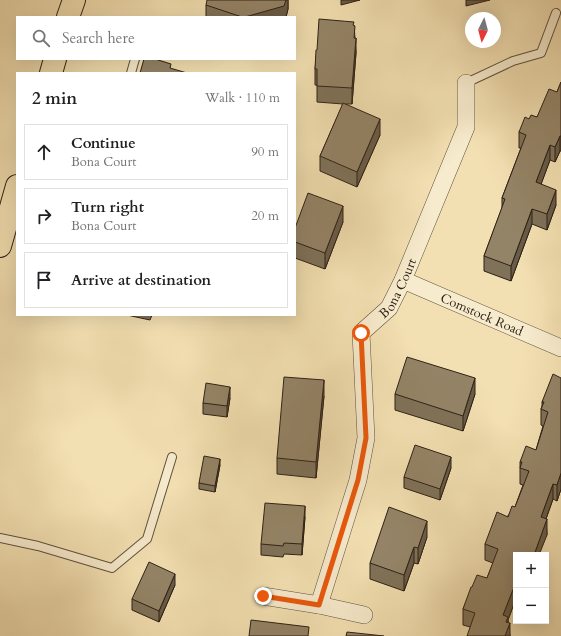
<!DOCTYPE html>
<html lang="en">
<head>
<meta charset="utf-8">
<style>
  :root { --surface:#fff; --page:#f2f2f2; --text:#202124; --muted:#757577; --line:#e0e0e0 }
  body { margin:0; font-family:Cardo,serif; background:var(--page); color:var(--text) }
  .controls { position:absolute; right:12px; bottom:12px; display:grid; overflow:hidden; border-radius:0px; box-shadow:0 4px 16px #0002 }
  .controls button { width:36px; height:36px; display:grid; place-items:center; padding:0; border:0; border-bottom:1px solid var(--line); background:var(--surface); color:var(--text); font:20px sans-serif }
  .compass { position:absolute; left:465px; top:12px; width:36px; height:36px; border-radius:50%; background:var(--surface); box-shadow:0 4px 16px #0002; rotate:186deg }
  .stop { position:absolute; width:12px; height:12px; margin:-9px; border:3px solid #ea580c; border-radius:50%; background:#fff }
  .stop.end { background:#ea580c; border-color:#fff; box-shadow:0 1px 4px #0008 }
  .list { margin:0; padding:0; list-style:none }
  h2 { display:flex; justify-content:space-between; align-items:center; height:52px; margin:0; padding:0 16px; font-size:17px }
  h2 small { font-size:13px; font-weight:400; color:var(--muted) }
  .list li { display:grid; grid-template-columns:26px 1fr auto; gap:12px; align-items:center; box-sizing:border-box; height:56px; margin:0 8px 8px; padding:0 8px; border:1px solid var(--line); border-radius:0px }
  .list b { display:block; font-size:15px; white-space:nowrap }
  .list p { margin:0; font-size:13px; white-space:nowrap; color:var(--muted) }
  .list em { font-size:13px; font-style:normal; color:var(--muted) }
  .icon { flex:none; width:22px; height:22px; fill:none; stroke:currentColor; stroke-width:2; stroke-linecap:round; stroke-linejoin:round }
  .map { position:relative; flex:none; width:561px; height:636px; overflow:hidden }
  .search { position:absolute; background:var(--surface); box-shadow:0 4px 16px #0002; left:16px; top:16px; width:280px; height:44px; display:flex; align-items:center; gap:10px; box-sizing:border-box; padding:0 14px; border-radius:0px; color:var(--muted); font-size:15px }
  .panel { position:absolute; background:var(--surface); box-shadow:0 4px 16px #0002; left:16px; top:72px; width:280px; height:244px; border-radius:0px }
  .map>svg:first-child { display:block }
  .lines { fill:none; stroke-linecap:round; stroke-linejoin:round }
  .lane-casing { stroke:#5f513d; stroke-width:10 }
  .street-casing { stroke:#5f513d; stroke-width:18 }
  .highway-casing { stroke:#2e2116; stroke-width:24 }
  .lane { stroke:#f7ebcd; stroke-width:8 }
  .street { stroke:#f7ebcd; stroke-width:17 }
  .highway { stroke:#f3e0b2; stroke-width:22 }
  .wall { fill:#7f7259; stroke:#2e2116 }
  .shaded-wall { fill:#685c48; stroke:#2e2116 }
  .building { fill:#948467; stroke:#2e2116 }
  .route { stroke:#ea580c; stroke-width:5 }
  .labels { text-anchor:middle; stroke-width:4; stroke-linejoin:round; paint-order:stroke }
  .street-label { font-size:13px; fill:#2e2116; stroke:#f7ebcd }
</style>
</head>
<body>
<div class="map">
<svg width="561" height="636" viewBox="0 0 561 636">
  <rect width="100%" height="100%" fill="#f3e0b2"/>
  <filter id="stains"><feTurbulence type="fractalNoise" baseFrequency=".005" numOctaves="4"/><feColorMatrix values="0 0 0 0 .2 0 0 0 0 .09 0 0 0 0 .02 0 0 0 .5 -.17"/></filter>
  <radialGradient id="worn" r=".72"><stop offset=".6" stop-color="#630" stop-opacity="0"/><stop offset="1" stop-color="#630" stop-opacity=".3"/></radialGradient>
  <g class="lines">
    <defs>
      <path id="lane" d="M131 73 135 59
        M466 83 513 61 541 53 556 13
        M0 538 38 546 112 568 147 539 172 457"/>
      <g id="street">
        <path id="s1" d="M403 280 561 348"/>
        <path d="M263 596 319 605 364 615"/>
        <path id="s2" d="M319 605 358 480 366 438 361 333 389 308 403 280 466 127V83"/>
      </g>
      <path id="highway" d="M68 17 74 0
        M51 73 55 59
        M0 246 17 186"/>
    </defs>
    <use href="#lane" class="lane-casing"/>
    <use href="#street" class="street-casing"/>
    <use href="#highway" class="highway-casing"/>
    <use href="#lane" class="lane"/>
    <use href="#street" class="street"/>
    <use href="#highway" class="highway"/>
  </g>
  <path class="wall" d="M288 0V9L286 17H206V5Z
    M354 25 355 38 356 53 352 104H346L380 135 357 187 320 171V156L343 104 317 102V85H315V69L317 50Z
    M561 82V151H560L555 162 550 160 541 184 556 205 547 230 532 224 511 281 484 271V256L502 208V198L521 148H519V132L529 119 537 117 557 92Z
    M343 222 325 269 295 258V228Z
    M127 315H152L150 320Z
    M561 378V489L557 501 553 499 546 519 547 535 516 555V598L508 620 510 636 470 627 463 625V609L472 587 487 578 493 563 485 560V544L515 507 523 485 520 484V462L536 450 543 426 541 425V409L542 406V402Z
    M395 394H475L463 431 395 410Z
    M324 396 316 478 277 474V458Z
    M230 398 227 417 203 414V403Z
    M220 465 215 492 199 489V483Z
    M451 468 440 500 404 488V477Z
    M305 517 302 555 284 554 283 557 261 555V544Z
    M427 537 418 564 414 563 404 591 370 579V563Z
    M175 585 159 622 132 610V599Z"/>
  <path class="shaded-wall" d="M286 0H288V9L286 17H245Z
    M341 0H360L341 5Z
    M466 0H490L466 6Z
    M356 38V53L352 104V88Z
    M380 119V135L357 187V172Z
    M560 136V151L555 162V147Z
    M550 145V160L536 198V182Z
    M556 190V205L547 230V214Z
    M343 206V222L325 269V253Z
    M532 209V224L511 281V266Z
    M475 378V394L463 431V416Z
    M324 380V396L316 478V462Z
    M230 387V398L227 417V406Z
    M451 457V468L440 500V489Z
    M220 459V465L215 492V486Z
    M561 473V489L557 501V485Z
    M553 484V499L541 533V517Z
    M305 506V517L302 555V544Z
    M547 519V535L539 555H534Z
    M427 521V537L418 564V548Z
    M414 547V563L404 591V575Z
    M175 574V585L159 622V611Z
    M516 582V598L508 620V629L510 623V636H505L503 615Z"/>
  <path class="building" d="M207 0H286L284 6 245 17H242L206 5Z
    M319 19 354 22 353 25 355 26 354 38H356L352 88 317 86V69H315L316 50H317Z
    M144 59H155L171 64 170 68 187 73H140Z
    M561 82V136H560L555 147 550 145 536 182 556 190 547 214 532 209 511 266 484 256 505 199 502 198 526 135 519 132 525 117 529 119 531 115 537 117 549 89 557 92Z
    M343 103 380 119 357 172 320 156Z
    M308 193 343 206 325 253 295 242V228Z
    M407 357 475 378 463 416 395 394Z
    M553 374 561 378V473L557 485 553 484 541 517 547 519 534 555H516V582L503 615 508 617 506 622 510 623 505 636H467L475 613 463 609 471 587H472L477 575 487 578 498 549 485 544 497 512 508 517 512 506 515 507 529 471 520 468 522 462H520L526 446 536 450 548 412 541 409 544 402H542Z
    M284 377 324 380 316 462 277 458Z
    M206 383 230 387 227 406 203 403Z
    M415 445 451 457 440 489 404 477Z
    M204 456 220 459 215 486 199 483Z
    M265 503 305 506 302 544 284 543 283 546 261 544Z
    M389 507 427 521 418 548 414 547 404 575 370 563Z
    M149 562 175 574 159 611 132 599Z
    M251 620 309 627 308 636H249Z
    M347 632 384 636H346Z"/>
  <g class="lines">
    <path class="route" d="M263 596 319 605 358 480 366 438 361 333"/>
  </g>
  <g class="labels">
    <g class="street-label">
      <text dy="5" stroke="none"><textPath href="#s2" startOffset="338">Bona Court</textPath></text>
      <text dy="5" stroke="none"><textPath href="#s1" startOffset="86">Comstock Road</textPath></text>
    </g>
  </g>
  <rect width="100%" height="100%" filter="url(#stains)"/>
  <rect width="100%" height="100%" fill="url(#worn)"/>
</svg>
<div class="controls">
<button>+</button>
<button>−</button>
</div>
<svg class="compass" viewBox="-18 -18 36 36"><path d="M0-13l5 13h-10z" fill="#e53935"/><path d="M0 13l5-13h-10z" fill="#757577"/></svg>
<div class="stop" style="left:361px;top:333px"></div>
<div class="stop end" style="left:263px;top:596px"></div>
<div class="search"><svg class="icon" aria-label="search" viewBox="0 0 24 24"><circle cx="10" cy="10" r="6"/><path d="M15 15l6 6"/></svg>Search here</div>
<section class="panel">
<h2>2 min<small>Walk · 110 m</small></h2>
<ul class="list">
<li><svg class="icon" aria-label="ahead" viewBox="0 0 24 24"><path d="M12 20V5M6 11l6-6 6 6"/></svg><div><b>Continue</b><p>Bona Court</p></div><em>90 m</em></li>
<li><svg class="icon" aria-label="right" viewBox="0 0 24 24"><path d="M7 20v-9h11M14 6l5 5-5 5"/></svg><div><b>Turn right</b><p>Bona Court</p></div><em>20 m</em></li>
<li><svg class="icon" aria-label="arrive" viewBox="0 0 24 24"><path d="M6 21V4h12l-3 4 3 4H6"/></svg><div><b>Arrive at destination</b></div></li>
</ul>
</section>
</div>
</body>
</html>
